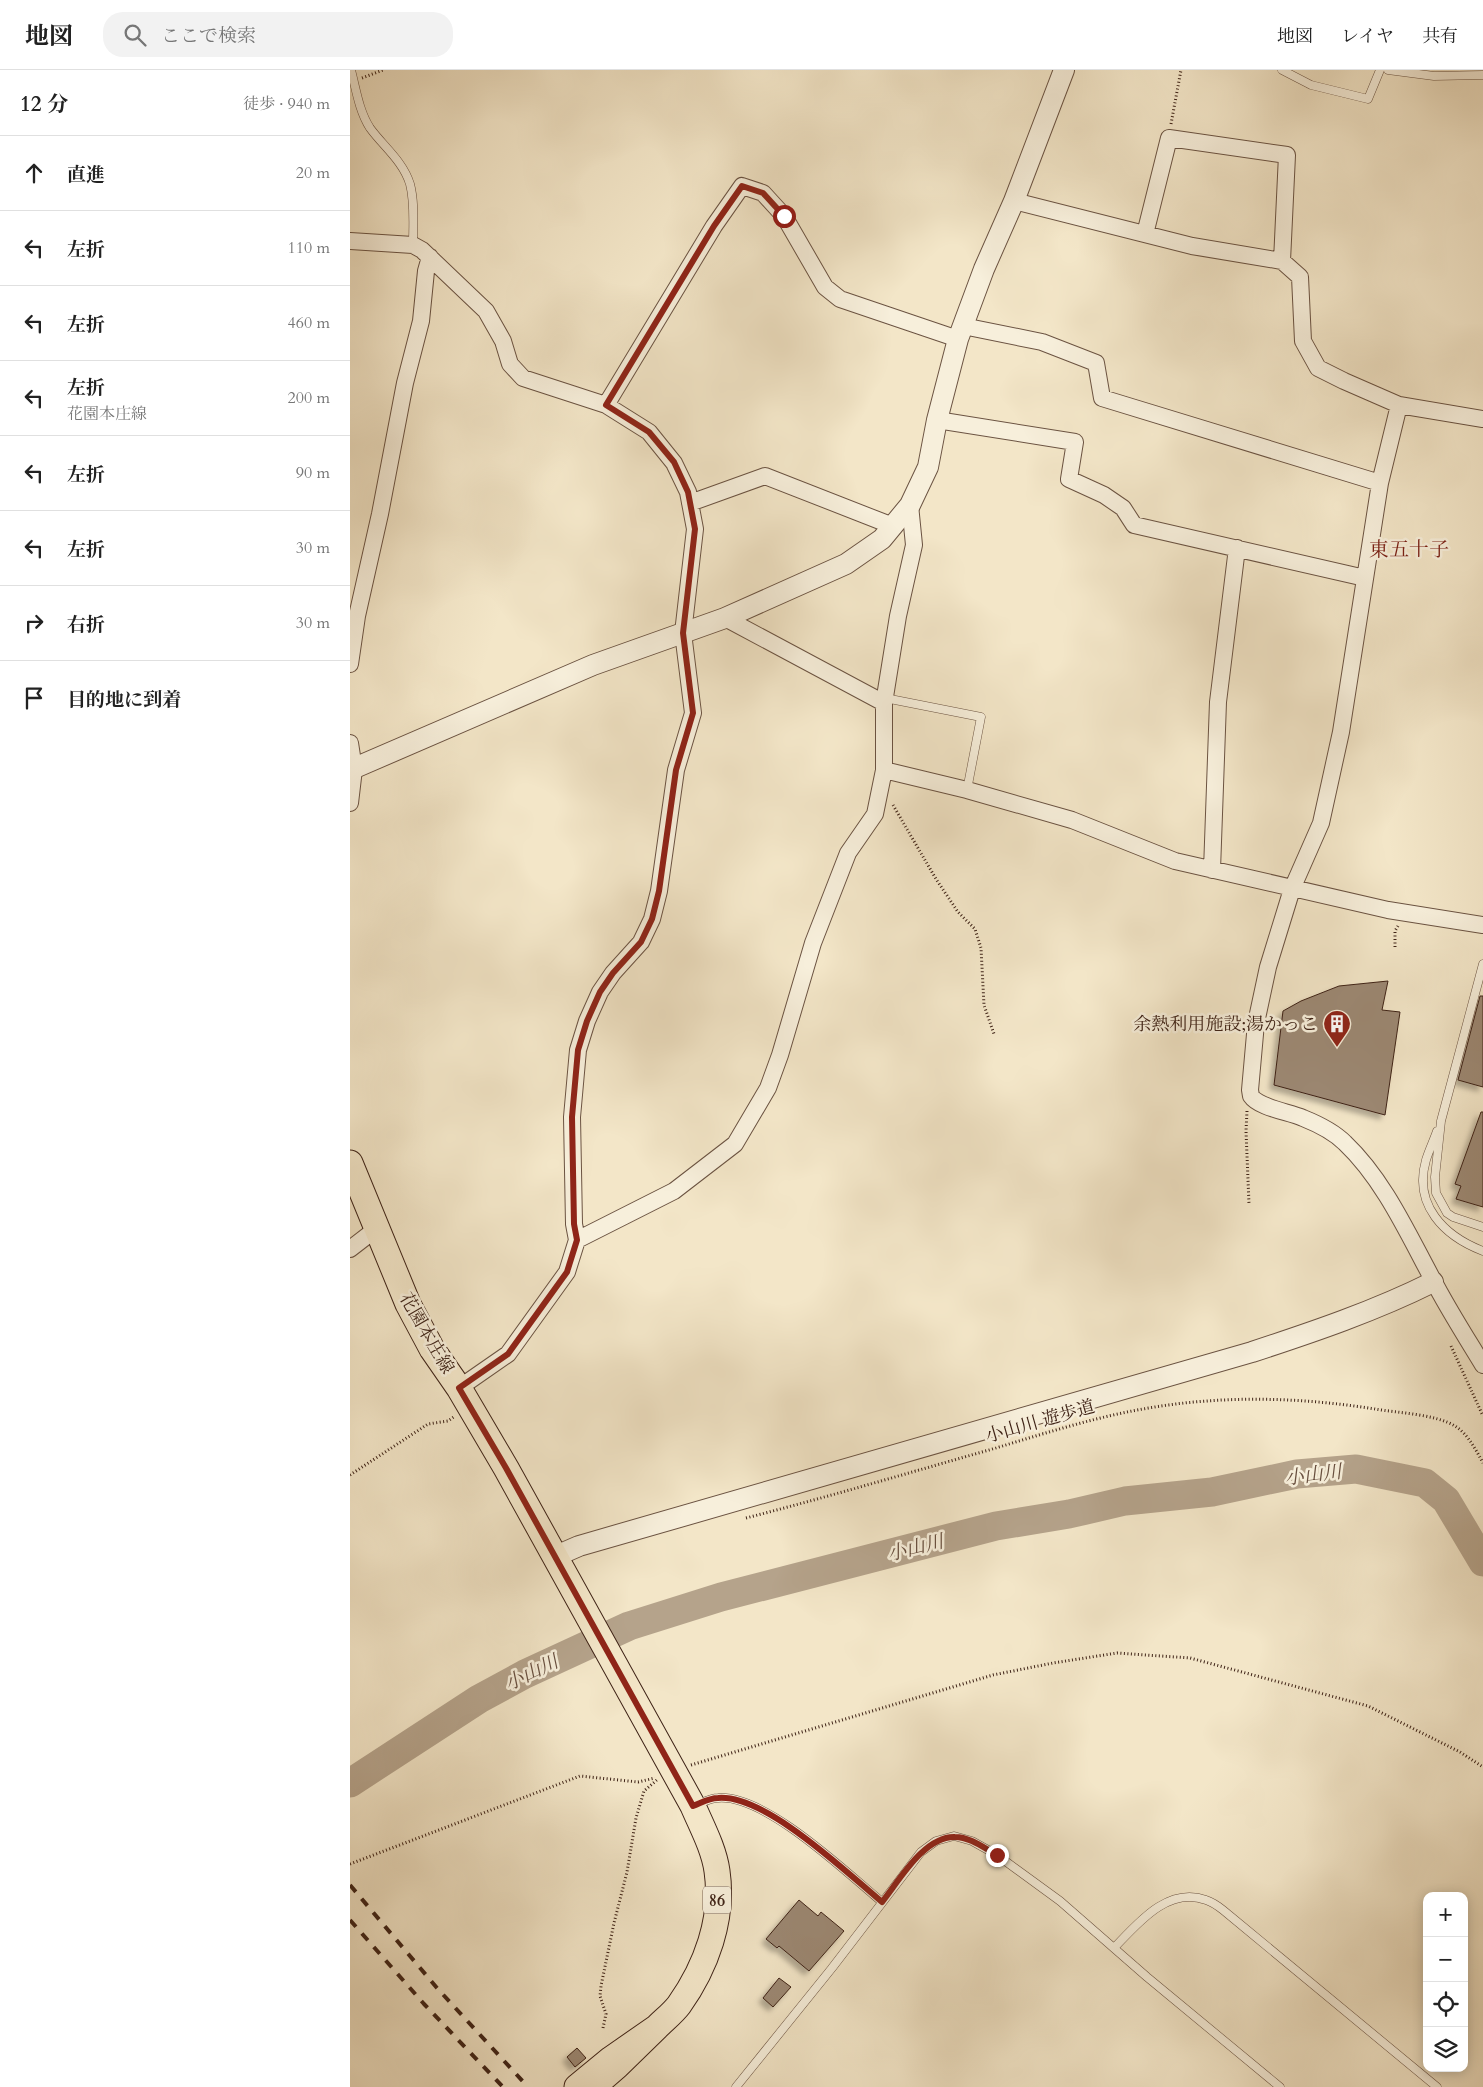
<!DOCTYPE html>
<html lang="ja">
<head>
<meta charset="utf-8">
<style>
  :root { --surface:#fff; --page:#f2f2f2; --text:#222; --muted:#767676; --line:#e0e0e0 }
  body { margin:0; font-family:Cardo,"Noto Serif JP",serif; background:var(--page); color:var(--text) }
  .controls { position:absolute; right:15px; bottom:15px; display:grid; overflow:hidden; border-radius:10px; box-shadow:0 2px 12px #0003 }
  .controls button { width:45px; height:45px; display:grid; place-items:center; padding:0; border:0; border-bottom:1px solid var(--line); background:var(--surface); color:var(--text); font:25px sans-serif }
  .stop { position:absolute; width:15px; height:15px; margin:-11px; border:4px solid #8f2418; border-radius:50%; background:#fff }
  .stop.end { background:#8f2418; border-color:#fff; box-shadow:0 1px 5px #0008 }
  .list { margin:0; padding:0; list-style:none }
  h2 { display:flex; justify-content:space-between; align-items:center; height:65px; margin:0; padding:0 20px; font-size:21px }
  h2 small { font-size:16px; font-weight:400; color:var(--muted) }
  .list li { display:grid; grid-template-columns:32px 1fr auto; gap:15px; align-items:center; box-sizing:border-box; height:75px; padding:0 20px; border-top:1px solid var(--line) }
  .list b { display:block; font-size:19px; white-space:nowrap }
  .list p { margin:0; font-size:16px; white-space:nowrap; color:var(--muted) }
  .list em { font-size:16px; font-style:normal; color:var(--muted) }
  .icon { flex:none; width:28px; height:28px; fill:none; stroke:currentColor; stroke-width:2; stroke-linecap:round; stroke-linejoin:round }
  .map { position:relative; flex:none; width:1133px; height:2017px; overflow:hidden }
  header { display:flex; align-items:center; gap:30px; box-sizing:border-box; height:70px; padding:0 25px; background:var(--surface); border-bottom:1px solid var(--line) }
  header strong { font-size:24px }
  nav { display:flex; gap:28px; margin-inline-start:auto; font-size:18px }
  .search { width:350px; height:45px; background:var(--page); display:flex; align-items:center; gap:12px; box-sizing:border-box; padding:0 18px; border-radius:20px; color:var(--muted); font-size:19px }
  main { display:flex }
  aside { flex:1; background:var(--surface) }
  .map>svg:first-child { display:block }
  .lines { fill:none; stroke-linecap:round; stroke-linejoin:round }
  .river { stroke:#b5a38b; stroke-width:29 }
  .building { fill:#9c8873; stroke:#3e2216; filter:url(#shadow) }
  .service-casing { stroke:#6b5342; stroke-width:9 }
  .minor-casing { stroke:#6b5342; stroke-width:18 }
  .tertiary-casing { stroke:#6b5342; stroke-width:22 }
  .primary-casing { stroke:#3e2216; stroke-width:27 }
  .path { stroke:#3e2216; stroke-width:3; stroke-dasharray:1 2.5; stroke-linecap:butt }
  .service { stroke:#f7efdb; stroke-width:8 }
  .minor { stroke:#f7efdb; stroke-width:16 }
  .tertiary { stroke:#f7efdb; stroke-width:20 }
  .primary { stroke:#f3e6c8; stroke-width:25 }
  .rail { stroke:#3e2216; stroke-width:4; stroke-dasharray:9 9; stroke-linecap:butt }
  .route { stroke:#8f2418; stroke-width:6 }
  .labels { text-anchor:middle; stroke-width:5; stroke-linejoin:round; paint-order:stroke }
  .shield { fill:#f7efdb; stroke:#766051; stroke-width:1 }
  .shield-label { font-size:16px; font-weight:bold; fill:#3e2216 }
  .poi-label { font-size:18px; fill:#3e2216; stroke:#f7efdb; text-anchor:end }
  .street-label { font-size:18px; fill:#3e2216; stroke:#f7efdb }
  .water-label { font-size:19px; font-style:italic; fill:#684f3f; stroke:#f7efdb }
  .quarter-label { font-size:20px; fill:#7a1f14; stroke:#f7efdb }
</style>
</head>
<body>
<header>
<strong>地図</strong>
<div class="search"><svg class="icon" aria-label="search" viewBox="0 0 24 24"><circle cx="10" cy="10" r="6"/><path d="M15 15l6 6"/></svg>ここで検索</div>
<nav><a>地図</a><a>レイヤ</a><a>共有</a></nav>
</header>
<main>
<aside>
<h2>12 分<small>徒歩 · 940 m</small></h2>
<ul class="list">
<li><svg class="icon" aria-label="ahead" viewBox="0 0 24 24"><path d="M12 20V5M6 11l6-6 6 6"/></svg><div><b>直進</b></div><em>20 m</em></li>
<li><svg class="icon" aria-label="left" viewBox="0 0 24 24"><path d="M17 20v-9H6M10 6l-5 5 5 5"/></svg><div><b>左折</b></div><em>110 m</em></li>
<li><svg class="icon" aria-label="left" viewBox="0 0 24 24"><path d="M17 20v-9H6M10 6l-5 5 5 5"/></svg><div><b>左折</b></div><em>460 m</em></li>
<li><svg class="icon" aria-label="left" viewBox="0 0 24 24"><path d="M17 20v-9H6M10 6l-5 5 5 5"/></svg><div><b>左折</b><p>花園本庄線</p></div><em>200 m</em></li>
<li><svg class="icon" aria-label="left" viewBox="0 0 24 24"><path d="M17 20v-9H6M10 6l-5 5 5 5"/></svg><div><b>左折</b></div><em>90 m</em></li>
<li><svg class="icon" aria-label="left" viewBox="0 0 24 24"><path d="M17 20v-9H6M10 6l-5 5 5 5"/></svg><div><b>左折</b></div><em>30 m</em></li>
<li><svg class="icon" aria-label="right" viewBox="0 0 24 24"><path d="M7 20v-9h11M14 6l5 5-5 5"/></svg><div><b>右折</b></div><em>30 m</em></li>
<li><svg class="icon" aria-label="arrive" viewBox="0 0 24 24"><path d="M6 21V4h12l-3 4 3 4H6"/></svg><div><b>目的地に到着</b></div></li>
</ul>
</aside>
<div class="map">
<svg width="1133" height="2017" viewBox="0 0 1133 2017">
  <defs>
    <filter id="shadow"><feDropShadow dx="-4.5" dy="4.5" stdDeviation="2.5" flood-color="#0004"/></filter>
  </defs>
  <rect width="100%" height="100%" fill="#f3e6c8"/>
  <filter id="stains"><feTurbulence type="fractalNoise" baseFrequency=".004" numOctaves="4"/><feColorMatrix values="0 0 0 0 .2 0 0 0 0 .09 0 0 0 0 .02 0 0 0 .5 -.17"/></filter>
  <radialGradient id="worn" r=".72"><stop offset=".6" stop-color="#630" stop-opacity="0"/><stop offset="1" stop-color="#630" stop-opacity=".3"/></radialGradient>
  <g class="lines">
    <path class="river" d="M0 1713 129 1629 175 1604 279 1556 371 1527 646 1456 719 1444 775 1431 862 1422 947 1404 1006 1399 1075 1413 1096 1430 1133 1492"/>
  </g>
  <path class="building" d="M1038 911 1032 940 1050 942 1035 1045 924 1015 933 941 951 931 989 916Z
    M1130 926H1133V1017L1108 1010Z
    M1131 1042H1133V1137L1106 1129 1111 1116 1105 1114Z
    M449 1830 468 1846 471 1842 494 1861 459 1901 429 1876 427 1878 416 1869Z
    M429 1908 441 1917 423 1937 413 1928Z
    M227 1978 236 1988 225 1997 217 1987Z"/>
  <g class="lines">
    <defs>
      <path id="service" d="M1 0C6 19 9 41 20 58 33 76 53 91 60 114 65 133 63 155 63 175
        M932 0 961 15 1018 29 1030 0
        M1038 0 1084 6 1133 5
        M535 628 631 647 617 720
        M1133 894 1091 1051 1085 1107 1086 1123 1097 1143 1103 1147 1133 1157
        M1087 1061C1084 1070 1079 1080 1076 1090 1063 1135 1094 1166 1133 1181
        M346 1735C354 1732 360 1728 368 1728 415 1724 496 1802 532 1832
        M764 1878C788 1853 818 1816 856 1830 862 1832 868 1836 873 1840L1087 2017
        M386 2017 482 1898 571 1782 586 1771 604 1766 622 1771 647 1785 710 1831 797 1907 930 2017"/>
      <path id="minor" d="M664 131 842 176 932 191 950 207 953 271 968 298 994 311 1049 335 1133 349
        M795 164 819 68 937 85 932 191
        M0 171 63 175 72 180 136 241 153 271 160 294 173 308 256 335 299 362 324 393 338 422 345 459 333 563 343 643 326 700 309 821 302 849 291 872 263 903 250 922 237 951 228 980 222 1047 224 1154 227 1170
        M613 256 692 272 746 293 752 328 1030 413
        M256 335 364 156 392 116 413 123 434 146 475 217 490 229 608 269
        M1049 335 1030 413 991 662 971 753 942 819 918 897 906 953 900 1020 901 1026C909 1038 940 1042 953 1048 968 1054 984 1062 995 1073 1034 1110 1058 1164 1083 1210 1098 1239 1116 1267 1133 1295
        M587 350 725 372 719 409 754 425 773 438 784 455 1015 508
        M340 433 415 406 543 456
        M375 548 534 633
        M0 594 7 546 30 444 55 313 71 251 76 201 80 187
        M0 673 4 699 0 733
        M534 700 617 720 722 750 825 791 1038 840 1133 855
        M862 800 868 632 887 478
        M0 1179 26 1159
        M109 1318 158 1284 217 1202 227 1170 324 1121 385 1074 418 1018 430 985 463 873 498 783 525 744 534 700V633L548 546 564 475 560 435"/>
      <path id="tertiary" d="M0 700 243 595 375 548 496 494 532 469 560 435 578 397 587 350 608 269 634 199 664 131 714 0
        M206 1486 229 1476 902 1282C963 1262 1025 1241 1083 1212"/>
      <path id="primary" d="M0 1093 58 1234 82 1279 109 1318 156 1398 343 1736C352 1757 364 1779 367 1801 374 1849 356 1897 329 1935 323 1943 314 1950 307 1957
        M227 2017 261 1989 307 1957 267 1996 243 2017"/>
    </defs>
    <use href="#service" class="service-casing"/>
    <use href="#minor" class="minor-casing"/>
    <use href="#tertiary" class="tertiary-casing"/>
    <use href="#primary" class="primary-casing"/>
    <path class="path" d="M12 8 33 0
      M821 54 831 0
      M543 735 586 809 608 842 625 859 631 878 634 935 644 964
      M1045 877V861L1048 856
      M897 1041 896 1061 899 1134
      M1101 1276 1133 1346
      M0 1405 78 1354 98 1351 105 1346
      M396 1448C478 1427 558 1403 639 1380 690 1365 741 1348 793 1339 870 1325 949 1327 1025 1339 1048 1343 1085 1344 1105 1356 1118 1364 1126 1380 1133 1393
      M341 1695 643 1605 703 1593 767 1583 840 1588 1018 1636 1110 1682 1133 1697
      M0 1794 230 1706 288 1712 305 1708
      M253 1958 256 1944 250 1926 251 1916 264 1853 277 1802 286 1748 294 1721 308 1709"/>
    <use href="#service" class="service"/>
    <use href="#minor" class="minor"/>
    <use href="#tertiary" class="tertiary"/>
    <use href="#primary" class="primary"/>
    <path class="rail" d="M0 1815 87 1918 178 2017
      M0 1850 74 1934 153 2017"/>
  </g>
  <g class="lines">
    <path class="route" d="M434 146 413 123 392 116 364 156 256 335 299 362 324 392 338 422 345 459 333 563 343 643 326 700 309 821 302 849 291 872 263 903 250 922 237 951 228 980 222 1047 224 1154 227 1170 217 1202 158 1284 109 1318 156 1398 343 1736C351 1733 359 1728 368 1728 415 1724 496 1802 532 1832 549 1811 574 1766 605 1767 620 1767 634 1778 647 1785"/>
  </g>
  <defs>
    <symbol id="building-pin" viewBox="-11 -11 22 30"><path d="M0 17L-7.5 6A9.5 9.5 0 1 1 7.5 6Z" fill="#8f2418" stroke="#f7efdb"/><path d="M-4-6H4V6H1V3H-1V6H-4ZM-2.5-4.3h1.7v1.8h-1.7ZM.8-4.3h1.7v1.8H.8ZM-2.5-1h1.7V.8h-1.7ZM.8-1h1.7V.8H.8Z" fill="#fff"/></symbol>
  </defs>
  <g fill-rule="evenodd">
    <use href="#building-pin" x="971" y="938" width="32" height="43"/>
  </g>
  <g class="labels">
    <rect class="shield" x="353" y="1816.5" width="28" height="27" rx="4"/>
    <g class="shield-label">
      <text x="367" y="1836">86</text>
    </g>
    <g class="poi-label">
      <text x="968" y="960">余熱利用施設;湯かっこ</text>
    </g>
    <g class="street-label">
      <text transform="translate(77 1263) rotate(60)" y="6">花園本庄線</text>
      <text transform="translate(690 1351) rotate(-16)" y="6">小山川 遊歩道</text>
    </g>
    <g class="water-label">
      <text transform="translate(963 1404) rotate(-7)" y="7">小山川</text>
      <text transform="translate(565 1477) rotate(-14)" y="7">小山川</text>
      <text transform="translate(181 1602) rotate(-26)" y="7">小山川</text>
    </g>
    <g class="quarter-label">
      <text x="1059" y="486">東五十子</text>
    </g>
  </g>
  <rect width="100%" height="100%" filter="url(#stains)"/>
  <rect width="100%" height="100%" fill="url(#worn)"/>
</svg>
<div class="controls">
<button>+</button>
<button>−</button>
<button><svg class="icon" aria-label="locate" viewBox="0 0 24 24"><circle cx="12" cy="12" r="6"/><path d="M12 2v4M12 18v4M2 12h4M18 12h4"/></svg></button>
<button><svg class="icon" aria-label="layers" viewBox="0 0 24 24"><path d="M12 4l9 5-9 5-9-5zM3 14l9 5 9-5"/></svg></button>
</div>
<div class="stop" style="left:434px;top:146px"></div>
<div class="stop end" style="left:647px;top:1785px"></div>
</div>
</main>
</body>
</html>
